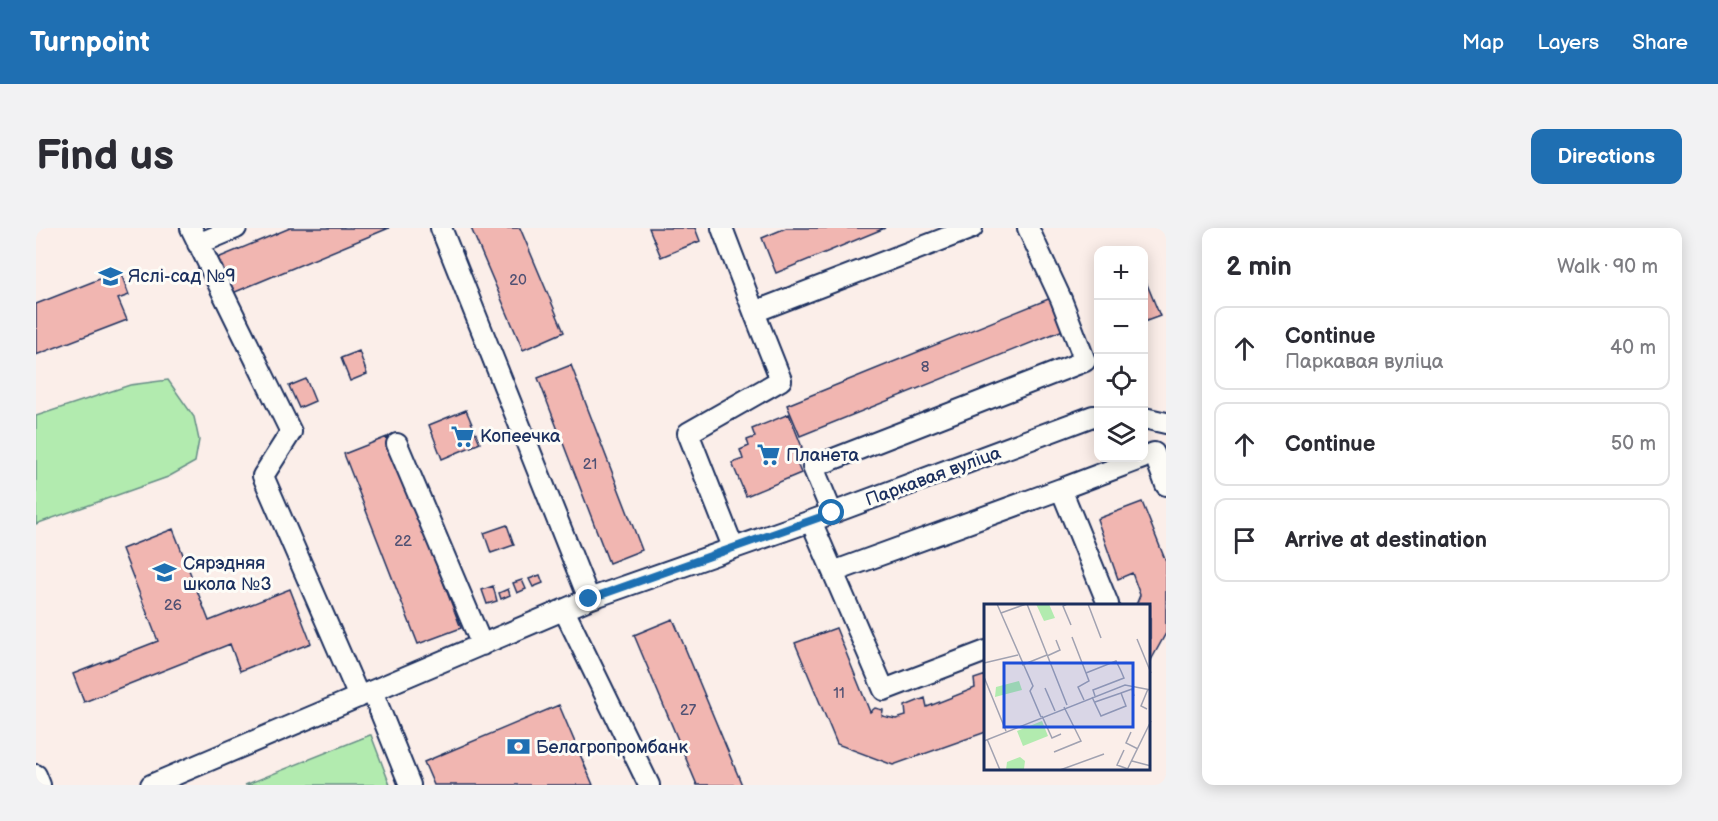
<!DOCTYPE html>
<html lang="en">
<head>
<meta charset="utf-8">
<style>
  :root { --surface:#fff; --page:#f2f2f3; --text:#2b2b33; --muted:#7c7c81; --line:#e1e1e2; --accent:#1f6fb2 }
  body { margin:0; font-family:"Balsamiq Sans",sans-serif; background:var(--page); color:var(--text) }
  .controls { position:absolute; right:18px; top:18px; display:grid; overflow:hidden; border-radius:12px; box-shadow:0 3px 15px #0003 }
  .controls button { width:54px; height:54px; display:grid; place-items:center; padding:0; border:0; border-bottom:2px solid var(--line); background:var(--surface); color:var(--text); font:30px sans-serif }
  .stop { position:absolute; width:18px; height:18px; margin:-14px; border:4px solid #1f6fb2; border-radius:50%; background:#fff }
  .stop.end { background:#1f6fb2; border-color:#fff; box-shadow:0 2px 6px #0008 }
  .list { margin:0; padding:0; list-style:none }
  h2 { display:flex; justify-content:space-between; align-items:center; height:78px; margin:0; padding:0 24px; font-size:26px }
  h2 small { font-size:20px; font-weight:400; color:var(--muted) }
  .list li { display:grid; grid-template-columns:39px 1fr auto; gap:18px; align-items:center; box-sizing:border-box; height:84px; margin:0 12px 12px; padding:0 12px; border:2px solid var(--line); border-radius:12px }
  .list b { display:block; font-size:22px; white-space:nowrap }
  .list p { margin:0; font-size:20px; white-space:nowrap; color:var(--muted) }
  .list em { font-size:20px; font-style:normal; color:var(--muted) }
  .icon { flex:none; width:33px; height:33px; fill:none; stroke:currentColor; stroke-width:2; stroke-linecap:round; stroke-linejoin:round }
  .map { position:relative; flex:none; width:1130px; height:557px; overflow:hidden; border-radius:12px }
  header { display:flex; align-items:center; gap:36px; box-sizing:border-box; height:84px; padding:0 30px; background:var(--accent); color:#fff }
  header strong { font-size:28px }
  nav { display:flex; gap:33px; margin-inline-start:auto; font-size:21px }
  .intro { display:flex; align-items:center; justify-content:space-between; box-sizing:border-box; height:144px; padding:0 36px }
  h1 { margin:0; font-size:42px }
  .button { padding:15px 27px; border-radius:12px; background:var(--accent); color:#fff; font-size:21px; font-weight:700 }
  main { display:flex; gap:36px; padding:0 36px }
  aside { flex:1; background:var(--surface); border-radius:12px; box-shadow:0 3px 15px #0003 }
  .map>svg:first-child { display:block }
  .green { fill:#b2ebaf; stroke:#668d86; stroke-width:1.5 }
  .building { fill:#f1b6b1; stroke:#1b2f5e; stroke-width:1.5 }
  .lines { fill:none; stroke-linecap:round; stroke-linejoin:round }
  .minor-casing { stroke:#1b2f5e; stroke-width:24 }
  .minor { stroke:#fdfcf7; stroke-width:20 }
  .route { stroke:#1f6fb2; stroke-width:8 }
  .labels { text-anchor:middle; stroke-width:6; stroke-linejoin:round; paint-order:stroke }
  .number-label { font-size:15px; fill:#505173 }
  .poi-label { font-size:18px; fill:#1b2f5e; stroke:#fdfcf7; text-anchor:start }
  .street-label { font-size:18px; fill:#1b2f5e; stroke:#fdfcf7 }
  .inset-road { fill:none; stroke:#a1a2b1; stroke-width:1.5 }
  .view { fill:#1d4ed8; fill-opacity:0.15; stroke:#1d4ed8; stroke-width:3 }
  .inset-edge { fill:none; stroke:#1b2f5e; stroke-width:3 }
</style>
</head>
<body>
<header>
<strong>Turnpoint</strong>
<nav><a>Map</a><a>Layers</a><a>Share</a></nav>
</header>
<div class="intro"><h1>Find us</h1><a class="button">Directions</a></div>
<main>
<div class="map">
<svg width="1130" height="557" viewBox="0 0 1130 557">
  <rect width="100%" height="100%" fill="#fbeee9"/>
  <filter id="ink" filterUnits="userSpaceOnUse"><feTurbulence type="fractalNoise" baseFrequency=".0167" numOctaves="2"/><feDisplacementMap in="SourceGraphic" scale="12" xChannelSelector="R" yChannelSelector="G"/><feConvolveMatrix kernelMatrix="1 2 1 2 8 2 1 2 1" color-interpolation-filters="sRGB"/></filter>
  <g filter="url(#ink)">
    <path class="green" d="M132 152 158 189 163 212 159 234 132 249 0 296V188L94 157Z
      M335 507 354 557H209L334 507Z"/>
    <path class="building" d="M254 0H353L192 67 177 32Z
      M435 0H484L528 104 487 122Z
      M613 0H659L664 13 625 29Z
      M750 0H849L740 45 726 10Z
      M84 43 93 67 82 71 91 92 0 127V76Z
      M1108 49 1124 88 1108 94Z
      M1015 70 1027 102 764 208 751 177Z
      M323 123 331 146 314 153 305 130Z
      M535 137 606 322 573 335 502 150Z
      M270 151 279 173 263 180 253 158Z
      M430 182 444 215 406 231 393 197Z
      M753 186 766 219 756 223 765 245 710 268 696 235 707 231 704 222 713 218 711 212 719 209 716 201Z
      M351 209 425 400 382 416 308 226Z
      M1106 274 1130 334V405L1114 434V377H1100L1104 367 1096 345 1082 351 1061 291Z
      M471 297 478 317 455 325 448 305Z
      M137 301 173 393 254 361 275 415 204 443 194 416 48 474 37 446 122 413 86 321Z
      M504 347 507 355 497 359 493 351Z
      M486 352 490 361 481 365 477 355Z
      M457 358 461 373 451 376 446 362Z
      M472 361 474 367 465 371 463 365Z
      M637 391 706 557H661L598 407Z
      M800 400 834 484 839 480 847 482 846 488 860 491 870 488 869 478 889 470 891 479 939 460 938 451 950 447V504L857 537 801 516 759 415Z
      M523 477 557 557H398L388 534Z"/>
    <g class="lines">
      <defs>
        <path id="minor" d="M155 0 255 204 227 248 323 469
          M405 0 553 371
          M686 0 718 84 936 0
          M162 16 200 0
          M1108 190 1130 195
          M361 216 446 417
          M1108 229 1118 225 1130 257
          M796 285 777 239 1049 133 1025 71 992 0
          M775 293 848 462 950 423
          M697 319 652 205 745 152 718 84
          M797 344 1025 261
          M1070 377 1072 376 1025 261 1107 230
          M528 382 613 557
          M336 463 374 557
          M0 547 4 557
          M115 557 553 371 775 293 1057 188H1062"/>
      </defs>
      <use href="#minor" class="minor-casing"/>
      <use href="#minor" class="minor"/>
    </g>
  </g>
  <g class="lines" filter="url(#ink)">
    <path class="route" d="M553 371 796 285"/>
  </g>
  <defs>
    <symbol id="school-bare" viewBox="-9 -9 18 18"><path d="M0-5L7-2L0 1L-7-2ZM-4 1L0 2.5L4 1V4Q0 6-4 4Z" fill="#1f6fb2" stroke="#fdfcf7" stroke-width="2.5" paint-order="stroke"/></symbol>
    <symbol id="supermarket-bare" viewBox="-9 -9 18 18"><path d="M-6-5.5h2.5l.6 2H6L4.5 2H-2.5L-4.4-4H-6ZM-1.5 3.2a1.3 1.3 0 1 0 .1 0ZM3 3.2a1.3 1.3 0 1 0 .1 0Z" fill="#1f6fb2" stroke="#fdfcf7" stroke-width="2.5" paint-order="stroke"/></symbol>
    <symbol id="bank-bare" viewBox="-9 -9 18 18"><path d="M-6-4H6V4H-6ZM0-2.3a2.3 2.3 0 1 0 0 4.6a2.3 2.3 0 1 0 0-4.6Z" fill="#1f6fb2" stroke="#fdfcf7" stroke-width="2.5" paint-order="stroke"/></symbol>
  </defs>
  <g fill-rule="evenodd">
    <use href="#school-bare" x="58" y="32" width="33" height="33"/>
    <use href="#supermarket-bare" x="410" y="192" width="33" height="33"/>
    <use href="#supermarket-bare" x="716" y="210" width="33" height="33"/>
    <use href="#school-bare" x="112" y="328" width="33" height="33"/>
    <use href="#bank-bare" x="466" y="502" width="33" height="33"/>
  </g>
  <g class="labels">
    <g class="number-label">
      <text x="482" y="57">20</text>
      <text x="889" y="144">8</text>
      <text x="554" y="241">21</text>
      <text x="367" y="318">22</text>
      <text x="137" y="382">26</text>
      <text x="803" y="470">11</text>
      <text x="652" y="487">27</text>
    </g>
    <g class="poi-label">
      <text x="92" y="54">Яслі-сад №9</text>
      <text x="444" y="214">Копеечка</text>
      <text x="750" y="233">Планета</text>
      <text x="147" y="341">Сярэдняя<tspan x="147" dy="21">школа №3</tspan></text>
      <text x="500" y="525">Белагропромбанк</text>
    </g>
    <g class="street-label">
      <text transform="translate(897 248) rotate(-20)" y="6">Паркавая вуліца</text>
    </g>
  </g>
  <g transform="translate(948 376)">
    <rect width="166" height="166" fill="#fbeee9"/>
    <path d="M52 0H65L71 14 60 17ZM35 77 38 86 11 93 12 83ZM58 117 64 132 39 142 33 127ZM36 153 41 157 40 165 22 166 23 158Z" fill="#b2ebaf"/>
    <path class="inset-road" d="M13 0 49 82 46 87 57 113M43 0 83 101M83 0 79 2 87 21M104 0 117 34M17 9 42 0M88 33 102 69 132 57 137 67 140 74 109 86 111 92M153 35 167 69M63 52 76 46 72 36M0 59 34 51M38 61 63 51M0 73 22 127M61 84 71 107M108 93 117 112 142 102 137 89 148 85 150 92M100 96 94 83 105 77 102 69M111 98 137 89M163 105 157 102 164 85M58 112 68 134 77 130M147 128 142 139 154 145M3 135 16 166M0 137 141 81 167 86M140 146 133 161 144 165M70 148 97 137 80 103M148 157 167 162M76 166 120 150M143 166 167 117"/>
    <path class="view" d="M20 59H149V123H20Z"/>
    <rect width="166" height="166" class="inset-edge"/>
  </g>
</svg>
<div class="controls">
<button>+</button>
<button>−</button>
<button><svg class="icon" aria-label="locate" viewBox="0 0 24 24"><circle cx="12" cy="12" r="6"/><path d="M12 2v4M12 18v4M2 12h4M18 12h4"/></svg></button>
<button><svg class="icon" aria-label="layers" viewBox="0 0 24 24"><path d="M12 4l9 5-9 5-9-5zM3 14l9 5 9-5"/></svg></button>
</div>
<div class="stop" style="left:796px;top:285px"></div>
<div class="stop end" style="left:553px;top:371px"></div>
</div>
<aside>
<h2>2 min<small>Walk · 90 m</small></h2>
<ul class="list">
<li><svg class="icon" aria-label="ahead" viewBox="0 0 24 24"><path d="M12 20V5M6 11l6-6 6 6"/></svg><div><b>Continue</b><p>Паркавая вуліца</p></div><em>40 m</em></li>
<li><svg class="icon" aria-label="ahead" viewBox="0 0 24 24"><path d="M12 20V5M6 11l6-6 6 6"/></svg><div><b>Continue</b></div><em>50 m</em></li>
<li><svg class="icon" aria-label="arrive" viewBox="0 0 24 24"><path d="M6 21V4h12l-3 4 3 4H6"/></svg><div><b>Arrive at destination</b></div></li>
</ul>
</aside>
</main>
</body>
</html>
